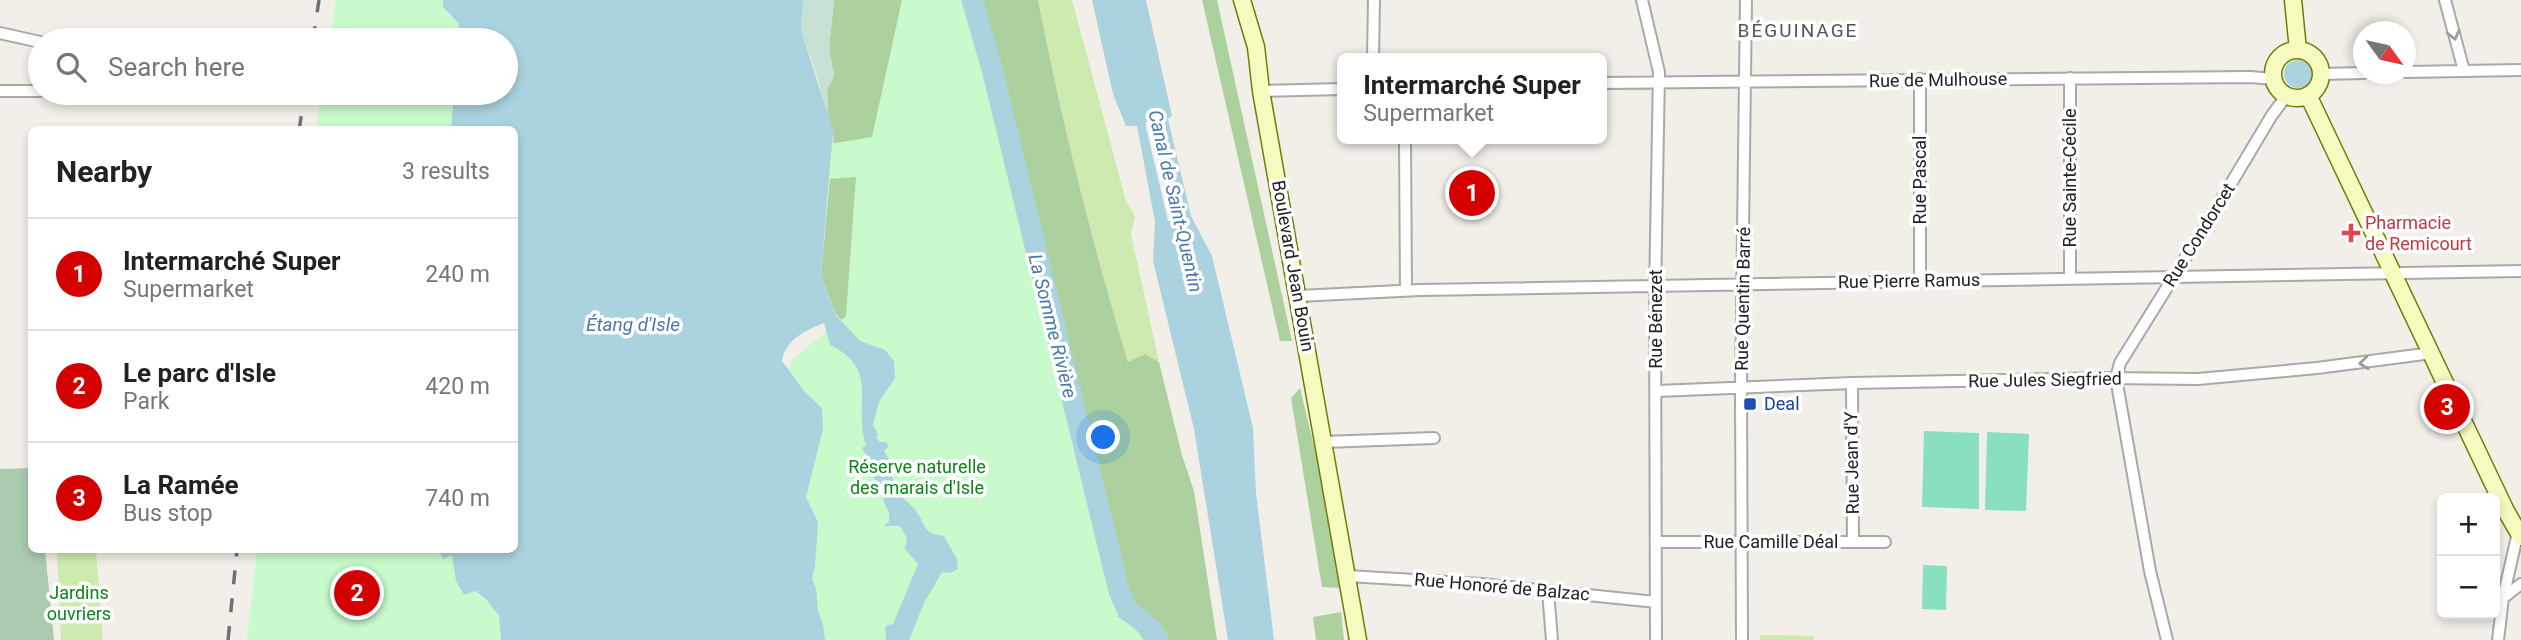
<!DOCTYPE html>
<html lang="en">
<head>
<meta charset="utf-8">
<style>
  :root { --surface:#fff; --page:#f6f6f6; --text:#222; --muted:#767676; --line:#e0e0e0; --accent:#d40000 }
  body { margin:0; font-family:Roboto,sans-serif; background:var(--page); color:var(--text) }
  .controls { position:absolute; right:21px; bottom:21px; display:grid; overflow:hidden; border-radius:10px; box-shadow:0 4px 10px #0003 }
  .controls button { width:63px; height:63px; display:grid; place-items:center; padding:0; border:0; border-bottom:2px solid var(--line); background:var(--surface); color:var(--text); font:35px sans-serif }
  .compass { position:absolute; left:2353px; top:21px; width:63px; height:63px; border-radius:50%; background:var(--surface); box-shadow:0 4px 10px #0003; rotate:123deg }
  .you { position:absolute; left:1104px; top:438px; width:24px; height:24px; margin:-18px; border:5px solid #fff; border-radius:50%; background:#1a73e8; box-shadow:0 0 0 10px #1a73e833 }
  .badge { display:grid; place-items:center; width:46px; height:46px; border-radius:50%; background:var(--accent); color:#fff; font-size:23px; font-weight:700 }
  .pin { position:absolute; translate:-50% -50%; border:4px solid #fff; box-shadow:0 2px 7px #0006 }
  .popup { position:absolute; left:1337px; top:53px; width:270px; height:91px; box-sizing:border-box; display:grid; place-content:center; border-radius:10px; background:var(--surface); filter:drop-shadow(0 2px 5px #0005); font-size:23px; white-space:nowrap; color:var(--muted) }
  .popup b { font-size:26px; color:var(--text) }
  .popup::after { content:''; position:absolute; left:50%; top:100%; margin-left:-14px; border:14px solid transparent; border-top-color:var(--surface) }
  .list { margin:0; padding:0; list-style:none }
  h2 { display:flex; justify-content:space-between; align-items:center; height:91px; margin:0; padding:0 28px; font-size:30px }
  h2 small { font-size:23px; font-weight:400; color:var(--muted) }
  .list li { display:grid; grid-template-columns:46px 1fr auto; gap:21px; align-items:center; box-sizing:border-box; height:112px; padding:0 28px; border-top:2px solid var(--line) }
  .list b { display:block; font-size:26px; white-space:nowrap }
  .list p { margin:0; font-size:23px; white-space:nowrap; color:var(--muted) }
  .list em { font-size:23px; font-style:normal; color:var(--muted) }
  .icon { flex:none; width:38px; height:38px; fill:none; stroke:currentColor; stroke-width:2; stroke-linecap:round; stroke-linejoin:round }
  .map { position:relative; flex:none; width:2521px; height:640px; overflow:hidden }
  .search { position:absolute; background:var(--surface); box-shadow:0 4px 10px #0003; left:28px; top:28px; width:490px; height:77px; display:flex; align-items:center; gap:18px; box-sizing:border-box; padding:0 24px; border-radius:38px; color:var(--muted); font-size:26px }
  .panel { position:absolute; background:var(--surface); box-shadow:0 4px 10px #0003; left:28px; top:126px; width:490px; height:427px; border-radius:10px }
  .map>svg:first-child { display:block }
  .grass { fill:#cdebb0 }
  .forest { fill:#add19e }
  .wetland { fill:#c6e0d4 }
  .cemetery { fill:#aacbaf }
  .park { fill:#c8facc }
  .pitch { fill:#88e0be }
  .water { fill:#aad3df; fill-rule:evenodd }
  .lines { fill:none; stroke-linecap:round; stroke-linejoin:round }
  .river { stroke:#aad3df; stroke-width:21 }
  .street-casing { stroke:#a9a9a9; stroke-width:14 }
  .secondary-casing { stroke:#707d05; stroke-width:19 }
  .street { stroke:#fff; stroke-width:10 }
  .secondary { stroke:#f7fabf; stroke-width:16 }
  .rail { stroke:#707070; stroke-width:3.5; stroke-dasharray:14 14; stroke-linecap:butt }
  .oneway { stroke:#9c9c9c }
  .health-dot { fill:#e0444e; stroke:#fff; stroke-width:2.5 }
  .transit-dot { fill:#1a4fb4; stroke:#fff; stroke-width:2.5 }
  .labels { text-anchor:middle; stroke-width:7; stroke-linejoin:round; paint-order:stroke }
  .street-label { font-size:18px; fill:#222; stroke:#fff }
  .health-label { font-size:18px; fill:#be3a42; stroke:#fff; text-anchor:start }
  .transit-label { font-size:18px; fill:#164399; stroke:#fff; text-anchor:start }
  .park-label { font-size:18px; fill:#0c8416; stroke:#fff }
  .neighbourhood-label { font-size:19px; letter-spacing:2px; fill:#555; stroke:#fff }
  .water-label { font-size:19px; font-style:italic; fill:#4a7aab; stroke:#fff }
</style>
</head>
<body>
<div class="map">
<svg width="2521" height="640" viewBox="0 0 2521 640">
  <rect width="100%" height="100%" fill="#f2efe9"/>
  <path class="grass" d="M1038 0H1072L1126 201 1135 216 1131 234 1159 362 1145 354 1128 362C1092 243 1062 122 1038 0Z
    M57 550H96L103 640H61Z
    M1760 635 1814 636V640H1760Z"/>
  <path class="forest" d="M834 0H1038C1062 122 1092 243 1128 362L1145 354 1159 362 1182 455 1194 491 1217 640H1168L1166 634 1131 601 1117 616 1144 634 1147 640H956L860 341 835 313 821 275 834 134 828 119 827 90 834 76 829 48Z
    M1202 0H1217L1292 341H1280Z
    M1300 388 1320 471 1343 588 1322 587 1291 398Z
    M1341 612 1344 640H1316L1313 617Z"/>
  <path class="wetland" d="M803 0H834L829 48 834 76 827 90 828 119 817 76 801 30Z"/>
  <path class="cemetery" d="M31 468 32 550H45L54 640H0V469Z"/>
  <path class="park" d="M336 0H443V7L459 24 458 40H330Z
    M902 0H965L1116 601 1144 640H680L707 554 792 360 846 316 856 177 829 179V144L872 137Z
    M321 93H454L451 129 316 130Z
    M257 550H439L443 558 452 555 456 581 485 598 499 616 501 640H247Z"/>
  <path class="pitch" d="M1924 431 1979 433V509L1922 507Z
    M1987 432 2029 434 2026 511 1985 510Z
    M1923 565 1947 566 1946 610 1922 609Z"/>
  <path class="water" d="M443 0H803L801 30 834 134 832 143 821 275 835 314 860 341 885 350 894 361 895 378 879 402 873 425 878 434 876 438 880 442H886L889 447 884 450 889 461 887 469C893 476 894 481 897 490 900 497 911 504 916 511 926 524 922 534 944 536L957 559 958 569 950 573 942 572 924 603 909 640H886L885 629 887 625 893 624 918 564 905 549 907 538 900 526H884L889 521V513L873 476 872 466 862 448 866 445C852 403 881 370 830 345L824 323C806 330 785 340 782 361L804 391 822 408 823 429 806 497 818 522 815 566 812 579 816 588 818 611 823 624 825 640H501L499 616 485 598 475 591 464 595 456 581 452 555 443 559 439 550H514V130L451 129 454 93H506V40H458L459 24 443 7Z
    M1092 0H1146L1172 116 1168 119 1191 216 1212 256 1253 428 1256 493 1274 640H1228L1194 429 1153 261 1155 222 1137 126H1126L1113 94ZM1159 119 1181 210 1179 220 1168 221 1145 123 1148 121Z
    M2284 74a14 14 0 1 1 28 0a14 14 0 1 1-28 0Z
    M1131 601 1166 634 1168 640H1147L1144 634 1117 616Z"/>
  <g class="lines">
    <path class="river" d="M972 0 992 69 1119 591 1127 609 1152 630 1158 640"/>
    <defs>
      <path id="street" d="M1642 0 1659 72 1655 295 1656 640
        M2445 0 2464 71
        M0 33 40 42
        M1373 58 1374 0
        M2406 72 2521 70
        M2321 74 2364 73
        M2070 78V279
        M1920 79V281
        M1602 83 2250 77 2274 79
        M0 91H40
        M1261 91 1342 89
        M1405 139 1406 290
        M1298 296 1420 290 2521 271
        M1852 383 1853 542
        M1657 391 1852 383 2105 378 2198 379 2317 368 2432 353
        M1324 442 1434 438
        M1657 542H1885
        M1348 576 1481 584 1656 602
        M1548 591 1552 640
        M2503 598 2521 584
        M1742 640 1741 387 1746 0
        M2167 640 2150 571 2116 378 2120 363 2214 212 2272 115 2287 95
        M2498 640 2503 598 2518 532 2520 531"/>
      <path id="secondary" d="M1242 0 1256 47 1261 91 1358 640
        M2293 0 2298 50
        M2273 74a24 24 0 1 1 48 0a24 24 0 1 1-48 0Z
        M2308 95 2506 511 2521 537"/>
    </defs>
    <use href="#street" class="street-casing"/>
    <use href="#secondary" class="secondary-casing"/>
    <use href="#street" class="street"/>
    <use href="#secondary" class="secondary"/>
    <path class="rail" d="M313 40 319 0
      M299 130 305 93
      M228 640 237 550"/>
  </g>
  <defs><path id="oneway-chevron" d="M-2-3.5L2.5 0L-2 3.5" fill="none" stroke-width="1.6" stroke-linecap="round" stroke-linejoin="round" transform="scale(1.75)"/></defs>
  <g class="oneway">
    <use href="#oneway-chevron" transform="translate(2454 35) rotate(76)"/>
    <use href="#oneway-chevron" transform="translate(2364 363) rotate(174)"/>
  </g>
  <path class="health-dot" d="M2347.5 222.5h7v7h7v7h-7v7h-7v-7h-7v-7h7z"/>
  <rect class="transit-dot" x="1743" y="397" width="14" height="14" rx="3.5"/>
  <g class="labels">
    <g class="street-label">
      <text transform="translate(1938 80) rotate(-1)" y="6">Rue de Mulhouse</text>
      <text transform="translate(2070 178) rotate(-90)" y="6">Rue Sainte-Cécile</text>
      <text transform="translate(1920 180) rotate(-90)" y="6">Rue Pascal</text>
      <text transform="translate(2199 235) rotate(-58)" y="6">Rue Condorcet</text>
      <text transform="translate(1293 266) rotate(80)" y="6">Boulevard Jean Bouin</text>
      <text transform="translate(1909 281) rotate(-1)" y="6">Rue Pierre Ramus</text>
      <text transform="translate(1743 299) rotate(-89)" y="6">Rue Quentin Barré</text>
      <text transform="translate(1656 319) rotate(-90)" y="6">Rue Bénezet</text>
      <text transform="translate(2045 380) rotate(-1)" y="6">Rue Jules Siegfried</text>
      <text transform="translate(1852 463) rotate(-91)" y="6">Rue Jean d'Y</text>
      <text x="1771" y="548">Rue Camille Déal</text>
      <text transform="translate(1502 587) rotate(5)" y="6">Rue Honoré de Balzac</text>
    </g>
    <g class="health-label">
      <text x="2365" y="229">Pharmacie<tspan x="2365" dy="21">de Remicourt</tspan></text>
    </g>
    <g class="transit-label">
      <text x="1764" y="410">Deal</text>
    </g>
    <g class="park-label">
      <text x="917" y="473">Réserve naturelle<tspan x="917" dy="21">des marais d'Isle</tspan></text>
      <text x="79" y="599">Jardins<tspan x="79" dy="21">ouvriers</tspan></text>
    </g>
    <g class="neighbourhood-label">
      <text x="1798" y="37">BÉGUINAGE</text>
    </g>
    <g class="water-label">
      <text transform="translate(1176 201) rotate(77)" y="7">Canal de Saint-Quentin</text>
      <text x="633" y="331">Étang d'Isle</text>
      <text transform="translate(1053 326) rotate(76)" y="7">La Somme Rivière</text>
    </g>
  </g>
</svg>
<div class="controls">
<button>+</button>
<button>−</button>
</div>
<svg class="compass" viewBox="-18 -18 36 36"><path d="M0-13l5 13h-10z" fill="#e53935"/><path d="M0 13l5-13h-10z" fill="#767676"/></svg>
<div class="you"></div>
<div class="pin badge" style="left:1472px;top:193px">1</div>
<div class="popup"><b>Intermarché Super</b>Supermarket</div>
<div class="pin badge" style="left:357px;top:593px">2</div>
<div class="pin badge" style="left:2447px;top:407px">3</div>
<div class="search"><svg class="icon" aria-label="search" viewBox="0 0 24 24"><circle cx="10" cy="10" r="6"/><path d="M15 15l6 6"/></svg>Search here</div>
<section class="panel">
<h2>Nearby<small>3 results</small></h2>
<ul class="list">
<li><span class="badge">1</span><div><b>Intermarché Super</b><p>Supermarket</p></div><em>240 m</em></li>
<li><span class="badge">2</span><div><b>Le parc d'Isle</b><p>Park</p></div><em>420 m</em></li>
<li><span class="badge">3</span><div><b>La Ramée</b><p>Bus stop</p></div><em>740 m</em></li>
</ul>
</section>
</div>
</body>
</html>
